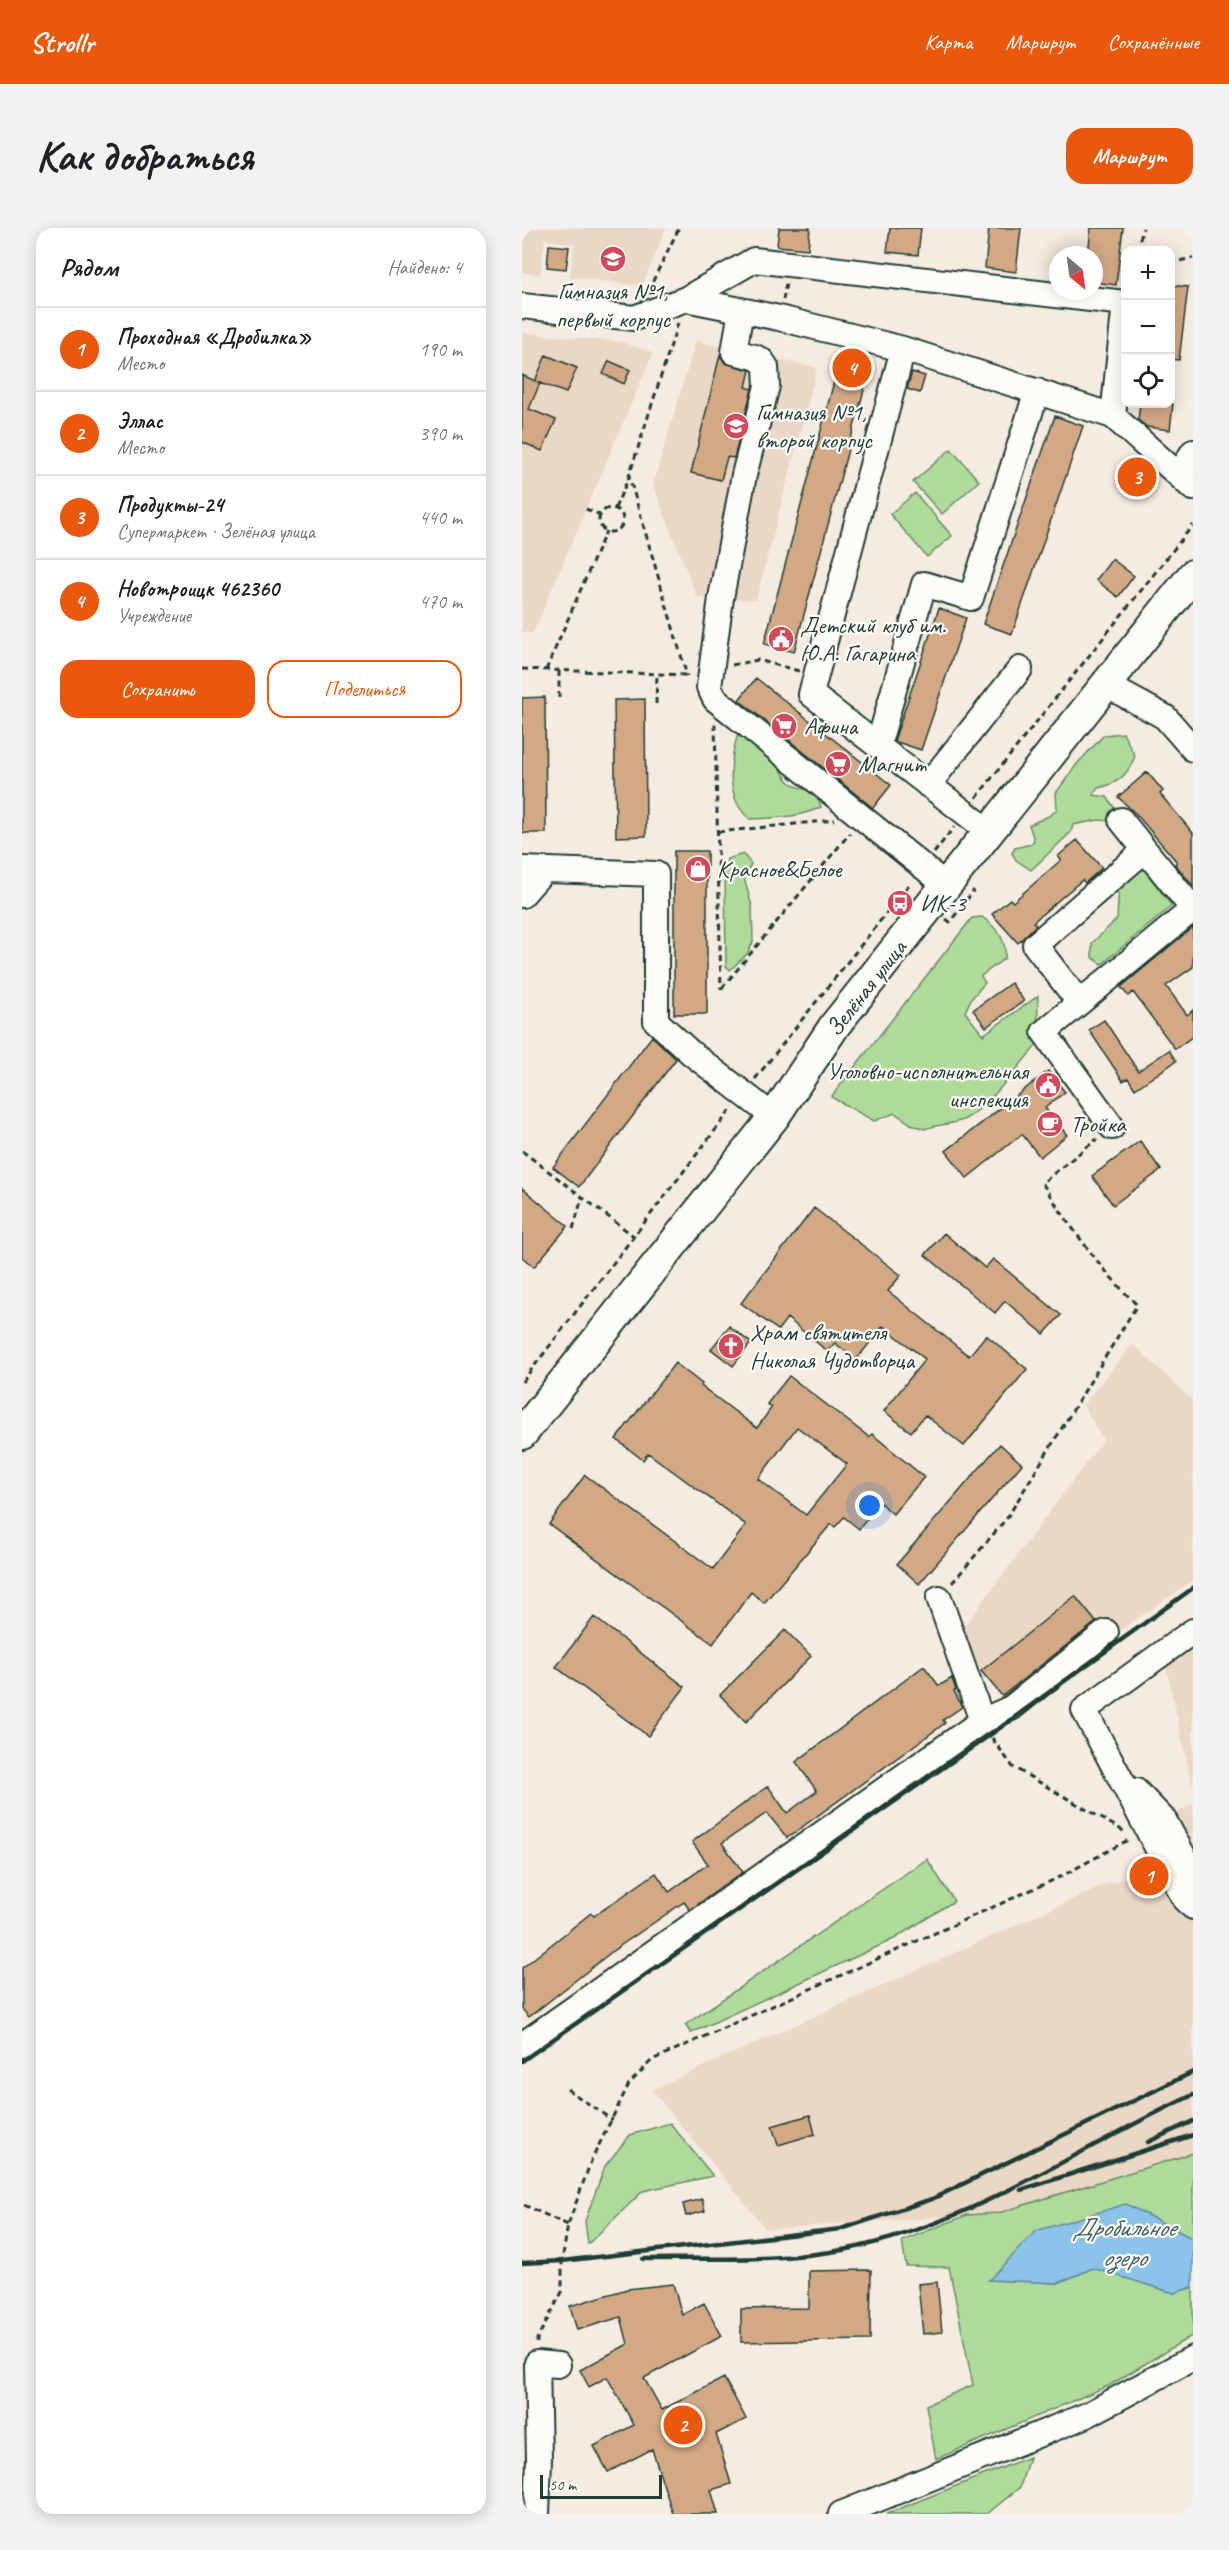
<!DOCTYPE html>
<html lang="ru">
<head>
<meta charset="utf-8">
<style>
  :root { --surface:#fff; --page:#f2f2f2; --text:#202124; --muted:#757577; --line:#e0e0e0; --accent:#ea580c }
  body { margin:0; font-family:Caveat,sans-serif; background:var(--page); color:var(--text) }
  .controls { position:absolute; right:18px; top:18px; display:grid; overflow:hidden; border-radius:12px; box-shadow:0 3px 15px #0003 }
  .controls button { width:54px; height:54px; display:grid; place-items:center; padding:0; border:0; border-bottom:2px solid var(--line); background:var(--surface); color:var(--text); font:30px sans-serif }
  .compass { position:absolute; left:527px; top:18px; width:54px; height:54px; border-radius:50%; background:var(--surface); box-shadow:0 3px 15px #0003; rotate:151deg }
  .scale { position:absolute; left:18px; bottom:15px; width:122px; box-sizing:border-box; padding-left:6px; border:3px solid #1f3d34; border-top:0; font-size:16px; line-height:21px; white-space:nowrap; color:#1f3d34; -webkit-text-stroke:4px #fdfcf7; paint-order:stroke }
  .you { position:absolute; left:348px; top:1278px; width:21px; height:21px; margin:-15px; border:4px solid #fff; border-radius:50%; background:#1a73e8; box-shadow:0 0 0 9px #1a73e833 }
  .badge { display:grid; place-items:center; width:39px; height:39px; border-radius:50%; background:var(--accent); color:#fff; font-size:20px; font-weight:700 }
  .pin { position:absolute; translate:-50% -50%; border:3px solid #fff; box-shadow:0 2px 6px #0006 }
  .list { margin:0; padding:0; list-style:none }
  h2 { display:flex; justify-content:space-between; align-items:center; height:78px; margin:0; padding:0 24px; font-size:26px }
  h2 small { font-size:20px; font-weight:400; color:var(--muted) }
  .list li { display:grid; grid-template-columns:39px 1fr auto; gap:18px; align-items:center; box-sizing:border-box; height:84px; padding:0 24px; border-top:2px solid var(--line) }
  .list b { display:block; font-size:22px; white-space:nowrap }
  .list p { margin:0; font-size:20px; white-space:nowrap; color:var(--muted) }
  .list em { font-size:20px; font-style:normal; color:var(--muted) }
  .actions { display:flex; gap:12px; padding:18px 24px }
  .actions a { flex:1; padding:14px 0; border:2px solid var(--accent); border-radius:18px; text-align:center; font-size:21px; color:var(--accent) }
  .actions .main { background:var(--accent); color:#fff }
  .icon { flex:none; width:33px; height:33px; fill:none; stroke:currentColor; stroke-width:2; stroke-linecap:round; stroke-linejoin:round }
  .map { position:relative; flex:none; width:671px; height:2286px; overflow:hidden; border-radius:18px }
  header { display:flex; align-items:center; gap:36px; box-sizing:border-box; height:84px; padding:0 30px; background:var(--accent); color:#fff }
  header strong { font-size:28px }
  nav { display:flex; gap:33px; margin-inline-start:auto; font-size:21px }
  .intro { display:flex; align-items:center; justify-content:space-between; box-sizing:border-box; height:144px; padding:0 36px }
  h1 { margin:0; font-size:42px }
  .button { padding:15px 27px; border-radius:18px; background:var(--accent); color:#fff; font-size:21px; font-weight:700 }
  main { display:flex; gap:36px; padding:0 36px }
  aside { flex:1; background:var(--surface); border-radius:18px; box-shadow:0 3px 15px #0003 }
  .map>svg:first-child { display:block }
  .built { fill:#ebd7c5 }
  .green { fill:#afdb9a; stroke:#678c67; stroke-width:1.5 }
  .water { fill:#8bc3ea; stroke:#608da1; stroke-width:1.5 }
  .building { fill:#d3a985; stroke:#1f3d34; stroke-width:1.5; fill-rule:evenodd }
  .lines { fill:none; stroke-linecap:round; stroke-linejoin:round }
  .minor-casing { stroke:#1f3d34; stroke-width:28 }
  .major-casing { stroke:#1f3d34; stroke-width:34 }
  .path { stroke:#1f3d34; stroke-width:3; stroke-dasharray:6 4.5; stroke-linecap:butt }
  .minor { stroke:#fdfcf7; stroke-width:24 }
  .major { stroke:#fdfcf7; stroke-width:30 }
  .rail { stroke:#1f3d34; stroke-width:4.5 }
  .labels { text-anchor:middle; stroke-width:4.5; stroke-linejoin:round; paint-order:stroke }
  .poi-label { font-size:24px; fill:#1f3d34; stroke:#fdfcf7; text-anchor:start }
  .street-label { font-size:24px; fill:#1f3d34; stroke:#fdfcf7 }
  .water-label { font-size:26px; font-style:italic; fill:#3a5e62; stroke:#fdfcf7 }
</style>
</head>
<body>
<header>
<strong>Strollr</strong>
<nav><a>Карта</a><a>Маршрут</a><a>Сохранённые</a></nav>
</header>
<div class="intro"><h1>Как добраться</h1><a class="button">Маршрут</a></div>
<main>
<aside>
<h2>Рядом<small>Найдено: 4</small></h2>
<ul class="list">
<li><span class="badge">1</span><div><b>Проходная «Дробилка»</b><p>Место</p></div><em>190 m</em></li>
<li><span class="badge">2</span><div><b>Эллас</b><p>Место</p></div><em>390 m</em></li>
<li><span class="badge">3</span><div><b>Продукты-24</b><p>Супермаркет · Зелёная улица</p></div><em>440 m</em></li>
<li><span class="badge">4</span><div><b>Новотроицк 462360</b><p>Учреждение</p></div><em>470 m</em></li>
</ul>
<div class="actions"><a class="main">Сохранить</a><a>Поделиться</a></div>
</aside>
<div class="map">
<svg width="671" height="2286" viewBox="0 0 671 2286">
  <rect width="100%" height="100%" fill="#f5ebe0"/>
  <filter id="ink" filterUnits="userSpaceOnUse"><feTurbulence type="fractalNoise" baseFrequency=".0167" numOctaves="2"/><feDisplacementMap in="SourceGraphic" scale="12" xChannelSelector="R" yChannelSelector="G"/><feConvolveMatrix kernelMatrix="1 2 1 2 8 2 1 2 1" color-interpolation-filters="sRGB"/></filter>
  <g filter="url(#ink)">
    <path class="built" d="M0 0H144L120 58 48 49 52 16 23 12 18 47 0 44Z
      M0 105 100 114 131 125 11 405 0 404Z
      M174 113 295 140 234 372 175 369 131 257Z
      M611 1116 671 1173V1352L589 1409 484 1473 459 1443 436 1407 581 1212 561 1177Z
      M671 1420V1561L644 1438Z
      M671 1576V1925L476 1985 244 2001 130 1862 585 1656 630 1640 612 1609Z"/>
    <path class="green" d="M429 221 457 253 420 286 391 254Z
      M393 265 430 308 405 329 368 286Z
      M222 505C231 512 246 519 252 528 258 537 260 548 269 555 284 566 293 556 299 579 277 590 252 590 228 591 204 572 207 536 215 509Z
      M601 505 613 528C606 547 596 556 576 560L571 567 585 569 596 585 589 593 576 592 551 597 549 604 509 642 494 632 490 625 493 620 509 616 512 612 507 597 529 587 535 581 534 565 555 536 582 507Z
      M221 626 229 636 222 650 230 678 231 714 225 726 208 742 204 738 203 641 205 631Z
      M618 636 650 678 580 736 570 729V715L595 691 597 656Z
      M460 689C474 699 485 711 483 730L459 748 463 755 449 771 443 784 461 807 516 768 515 817C497 837 466 879 443 891 431 897 415 896 402 901L389 896 373 885 352 893 309 869 450 690Z
      M405 1631 432 1673 372 1711 169 1805 163 1797Z
      M148 1895 191 1948 121 1963 66 2016 63 1993 83 1938 108 1907Z
      M671 1925V2011L604 1976 467 2052 536 2055 571 2040 652 2065 671 2059V2107L588 2157 414 2231 404 2177 451 2157 427 2039 384 2038 380 2013 445 1987 476 1985Z
      M507 2229 498 2259 465 2286H364Z"/>
    <path class="water" d="M604 1976 671 2011V2059L652 2065 571 2040 536 2055 467 2052 514 2003Z"/>
    <path class="building" d="M257 0H288L286 21 255 18Z
      M368 0H399L396 27 365 24Z
      M467 0H499L494 44 463 40Z
      M569 0H601L594 57 572 54V27H566Z
      M27 17 47 19 44 41 25 39Z
      M648 57 666 59 657 132 648 131Z
      M24 127 55 140 44 165 15 154 18 155 7 181 34 192 20 223 0 214V147L13 153Z
      M198 127 203 135 228 142 224 159 230 161 212 230 205 229 199 252 169 245Z
      M87 133 108 142 102 156 81 146Z
      M317 135 347 143 272 424 242 416Z
      M390 144 403 148 398 165 385 161Z
      M618 176H651L648 202 625 199 616 192Z
      M533 188 561 198 490 406 461 396Z
      M590 331 612 348 596 369 574 352Z
      M417 380 444 390 399 522 372 513Z
      M234 450 369 557 351 580 217 472Z
      M23 469 24 605H0V470Z
      M123 471 124 608 94 609 92 472Z
      M625 544 641 563 638 566 671 605V658L653 636 655 634 614 586 596 569Z
      M555 612 580 640 563 655 560 652 511 694 514 697 496 715 470 686 488 671 491 674 539 632 536 628Z
      M152 623H185V786H152Z
      M671 699V739L644 758 665 787 671 782V808L653 821 611 764 606 768 599 759Z
      M489 755 502 773 464 799 451 782Z
      M582 792 616 843 647 822 654 833 613 861 606 850 601 853 567 802Z
      M130 808 154 831 57 959 31 939Z
      M526 843 543 864 523 880 545 907 518 929 500 906 445 950 424 923Z
      M618 913 639 942 591 977 570 948Z
      M0 960 46 998 12 1039 0 1029Z
      M292 980 379 1047 366 1063 447 1128 464 1107 505 1141 442 1218 403 1187 389 1204 362 1183 403 1131 361 1098 334 1132 313 1115 305 1123 265 1090 256 1102 219 1075Z
      M422 1005 463 1040 471 1031 539 1087 522 1106 483 1073 473 1085 403 1027Z
      M207 1098 229 1115 211 1138 189 1121Z
      M153 1135 180 1156 179 1158 235 1200 250 1179 245 1176 267 1148 347 1209 350 1206 402 1249 371 1286 358 1275 337 1301 322 1289 313 1299 309 1296 242 1375 229 1364 191 1416 27 1296 63 1247 191 1341 224 1297 126 1225 121 1232 94 1211ZM275 1199 325 1236 284 1287 236 1251Z
      M478 1216 500 1236 397 1356 375 1336Z
      M553 1368 574 1394 480 1468 459 1443Z
      M72 1389 163 1459 126 1508 34 1439Z
      M263 1402 289 1428 224 1494 198 1467Z
      M402 1438 417 1458 430 1450 434 1462 432 1463 440 1479 421 1492 423 1495 265 1610 245 1585 200 1615 221 1644 168 1682 162 1674 92 1722 7 1789 0 1781V1740L69 1685 72 1688 134 1645 147 1664 186 1636 170 1614 246 1558 265 1585 295 1563 274 1534Z
      M288 1887 293 1906 256 1917 250 1898Z
      M180 1971 183 1983 164 1988 161 1976Z
      M349 2042 348 2112 219 2114V2081L287 2080V2043Z
      M415 2054 420 2104 401 2106 396 2056Z
      M151 2056 160 2087 182 2075 200 2108 122 2150 140 2182 202 2150 224 2191 194 2206 209 2256 189 2262 196 2286H151L130 2221 86 2244 72 2218 112 2197 85 2149 67 2159 58 2142 106 2116 99 2089 55 2102 48 2078 105 2061Z"/>
    <g class="lines">
      <defs>
        <path id="minor" d="M164 71 232 32 603 75 591 188
          M0 78 112 90 164 71 257 90 381 121 591 188 671 260
          M219 82 212 124 233 129 240 133 244 139 245 158 222 247 199 370 187 459 193 471 425 658
          M657 247 671 224
          M584 457 643 489 671 521
          M356 518 289 466 381 121
          M406 557 498 441
          M599 592 623 622
          M468 604 356 518 402 356 449 370 515 163
          M0 641 134 646V793L169 825 252 889
          M0 667 21 643
          M557 774 513 717 623 622 671 681
          M590 899 522 804 671 681
          M417 1370 460 1493
          M671 1403 562 1482 663 1672 671 1679
          M614 1563 642 1592 662 1629 663 1664
          M0 1817 460 1493 489 1480 584 1404
          M15 2286 17 2231 15 2135 36 2137
          M319 2286 565 2187 671 2130"/>
        <path id="major" d="M0 1206 252 889 313 797 671 347"/>
      </defs>
      <use href="#minor" class="minor-casing"/>
      <use href="#major" class="major-casing"/>
      <path class="path" d="M615 22 621 0
        M648 35 671 30
        M126 63 157 0
        M261 72 264 55
        M156 95 107 248 165 448
        M77 292a12 12 0 1 1 24 0a12 12 0 1 1-24 0Z
        M93 280 107 249
        M64 281 78 287
        M210 437 236 432 277 443
        M0 441 166 447
        M24 442 84 303
        M37 443V470
        M134 476 135 447
        M193 496 199 761
        M454 570 671 297
        M196 604 312 592
        M412 625 432 599
        M424 691 428 694 452 662
        M200 760 328 605
        M233 851 389 654
        M0 923 113 1009
        M51 1001 60 970
        M0 1154 211 879
        M430 1355 485 1290 615 1077C576 1038 550 1001 520 955L575 911
        M470 1510 491 1539 605 1605
        M45 1861 90 1892
        M2 1977 46 1997
        M15 2115V2111L40 2064V2033L46 1997 69 1933 107 1856 130 1832 538 1649 608 1611"/>
      <use href="#minor" class="minor"/>
      <use href="#major" class="major"/>
      <path class="rail" d="M0 1833 468 1507 671 1360
        M626 1914 671 1893
        M499 1962 671 1907
        M121 2031C189 2030 259 2034 326 2021 451 1996 557 1919 671 1867
        M0 2035 40 2033 319 2001 410 1971 671 1844"/>
    </g>
  </g>
  <defs>
    <symbol id="school-disc" viewBox="-11 -11 22 22"><circle r="9.5" fill="#d1495b" stroke="#fdfcf7"/><path d="M0-5L7-2L0 1L-7-2ZM-4 1L0 2.5L4 1V4Q0 6-4 4Z" fill="#fff"/></symbol>
    <symbol id="civic-disc" viewBox="-11 -11 22 22"><circle r="9.5" fill="#d1495b" stroke="#fdfcf7"/><path d="M-.6-6.5H3V-4.5H.6V-3L4-1V1h2V6H-6V1h2V-1L-.6-3ZM-1.2 2.5V6h2.4V2.5Z" fill="#fff"/></symbol>
    <symbol id="supermarket-disc" viewBox="-11 -11 22 22"><circle r="9.5" fill="#d1495b" stroke="#fdfcf7"/><path d="M-6-5.5h2.5l.6 2H6L4.5 2H-2.5L-4.4-4H-6ZM-1.5 3.2a1.3 1.3 0 1 0 .1 0ZM3 3.2a1.3 1.3 0 1 0 .1 0Z" fill="#fff"/></symbol>
    <symbol id="shop-disc" viewBox="-11 -11 22 22"><circle r="9.5" fill="#d1495b" stroke="#fdfcf7"/><path d="M-5-2.5h2.3a2.7 3.5 0 0 1 5.4 0H5L5.5 6h-11ZM-1.5-2.5h3a1.5 2.3 0 0 0-3 0Z" fill="#fff"/></symbol>
    <symbol id="bus-disc" viewBox="-11 -11 22 22"><circle r="9.5" fill="#d1495b" stroke="#fdfcf7"/><path d="M-5-6H5V4H4V6H2V4H-2V6H-4V4H-5ZM-3.5-4V0h7V-4ZM-3.5 1.2v1.5H-2V1.2ZM2 1.2v1.5H3.5V1.2Z" fill="#fff"/></symbol>
    <symbol id="cafe-disc" viewBox="-11 -11 22 22"><circle r="9.5" fill="#d1495b" stroke="#fdfcf7"/><path d="M-5.5-4.5H6V0H3Q3 3.5 0 3.5H-2.5Q-5.5 3.5-5.5 0ZM3-3.2v2h1.7v-2ZM-6 4.5H4V6H-6Z" fill="#fff"/></symbol>
    <symbol id="church-disc" viewBox="-11 -11 22 22"><circle r="9.5" fill="#d1495b" stroke="#fdfcf7"/><path d="M-1.2-6h2.4v3.5h3.3v2.4h-3.3V6h-2.4V-.1h-3.3v-2.4h3.3Z" fill="#fff"/></symbol>
  </defs>
  <g fill-rule="evenodd">
    <use href="#school-disc" x="76" y="16" width="30" height="30"/>
    <use href="#school-disc" x="199" y="183" width="30" height="30"/>
    <use href="#civic-disc" x="244" y="396" width="30" height="30"/>
    <use href="#supermarket-disc" x="247" y="483" width="30" height="30"/>
    <use href="#supermarket-disc" x="301" y="521" width="30" height="30"/>
    <use href="#shop-disc" x="161" y="626" width="30" height="30"/>
    <use href="#bus-disc" x="363" y="660" width="30" height="30"/>
    <use href="#civic-disc" x="511" y="842" width="30" height="30"/>
    <use href="#cafe-disc" x="513" y="881" width="30" height="30"/>
    <use href="#church-disc" x="194" y="1103" width="30" height="30"/>
  </g>
  <g class="labels">
    <g class="poi-label">
      <text x="91" y="71" text-anchor="middle">Гимназия №1,<tspan x="91" dy="28">первый корпус</tspan></text>
      <text x="234" y="192">Гимназия №1,<tspan x="234" dy="28">второй корпус</tspan></text>
      <text x="278" y="405">Детский клуб им.<tspan x="278" dy="28">Ю.А. Гагарина</tspan></text>
      <text x="282" y="506">Афина</text>
      <text x="336" y="544">Магнит</text>
      <text x="195" y="649">Красное&amp;Белое</text>
      <text x="398" y="683">ИК-3</text>
      <text x="506" y="851" text-anchor="end">Уголовно-исполнительная<tspan x="506" dy="28">инспекция</tspan></text>
      <text x="548" y="904">Тройка</text>
      <text x="228" y="1112">Храм святителя<tspan x="228" dy="28">Николая Чудотворца</tspan></text>
    </g>
    <g class="street-label">
      <text transform="translate(344 760) rotate(-52)" y="8">Зелёная улица</text>
    </g>
    <g class="water-label">
      <text x="602" y="2008">Дробильное<tspan x="602" dy="30">озеро</tspan></text>
    </g>
  </g>
</svg>
<div class="controls">
<button>+</button>
<button>−</button>
<button><svg class="icon" aria-label="locate" viewBox="0 0 24 24"><circle cx="12" cy="12" r="6"/><path d="M12 2v4M12 18v4M2 12h4M18 12h4"/></svg></button>
</div>
<svg class="compass" viewBox="-18 -18 36 36"><path d="M0-13l5 13h-10z" fill="#e53935"/><path d="M0 13l5-13h-10z" fill="#757577"/></svg>
<div class="scale">50 m</div>
<div class="you"></div>
<div class="pin badge" style="left:627px;top:1648px">1</div>
<div class="pin badge" style="left:161px;top:2197px">2</div>
<div class="pin badge" style="left:615px;top:249px">3</div>
<div class="pin badge" style="left:330px;top:140px">4</div>
</div>
</main>
</body>
</html>
